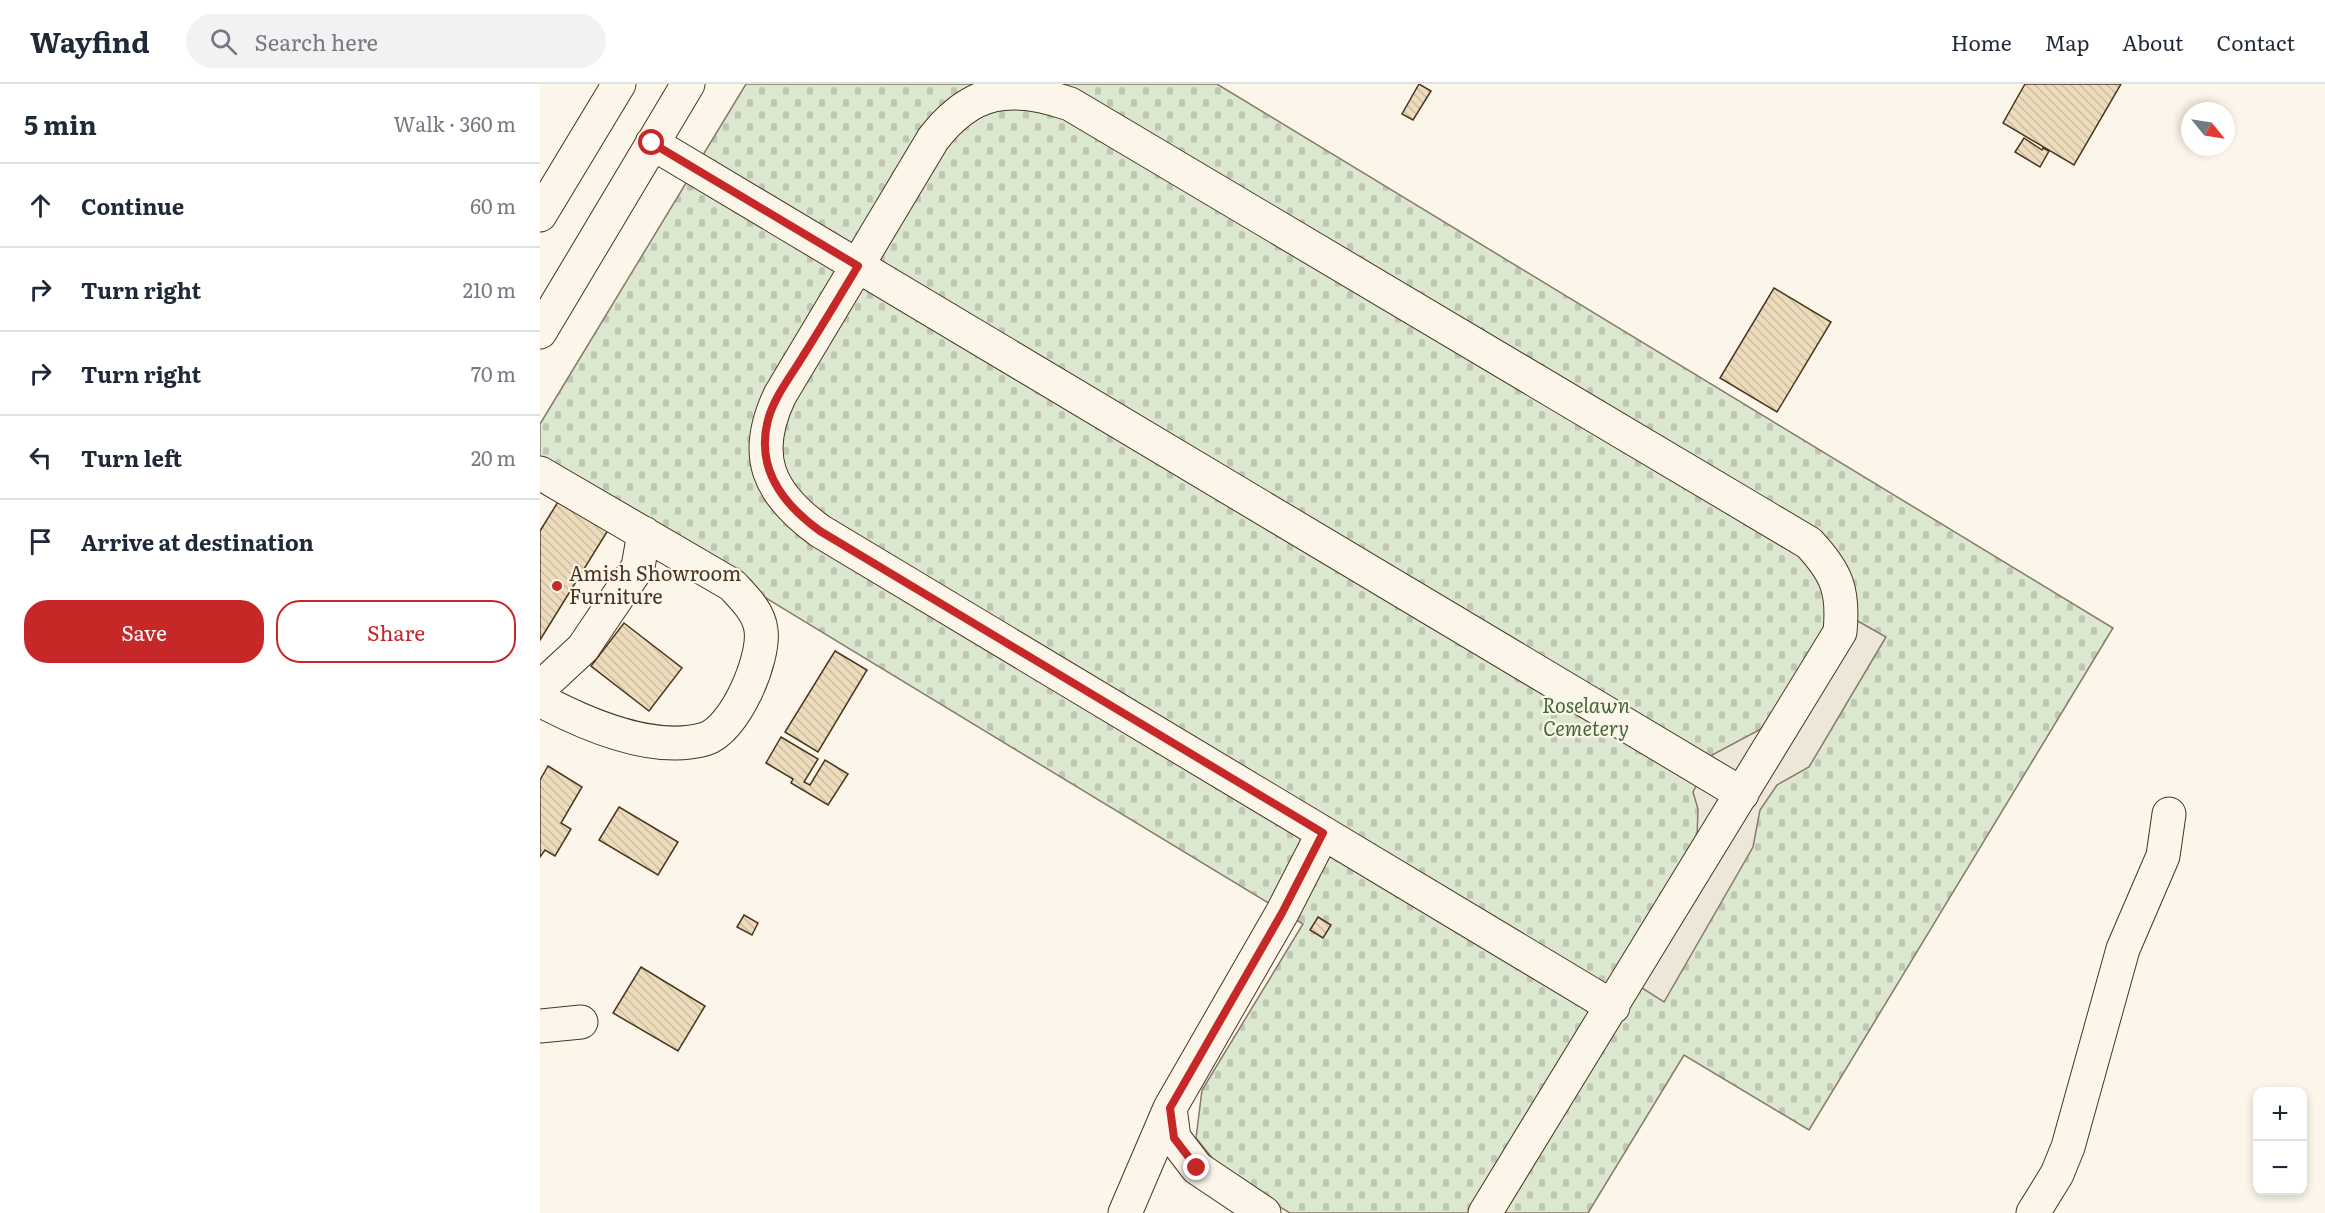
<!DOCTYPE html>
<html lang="en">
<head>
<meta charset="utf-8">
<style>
  :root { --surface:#fff; --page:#f2f2f3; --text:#1f2937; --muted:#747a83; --line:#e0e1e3; --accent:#c62828 }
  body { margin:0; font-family:Literata,serif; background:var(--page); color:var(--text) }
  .controls { position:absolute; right:18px; bottom:18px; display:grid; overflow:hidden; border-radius:12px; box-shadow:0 3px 9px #0003 }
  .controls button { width:54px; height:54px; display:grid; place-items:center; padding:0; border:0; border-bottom:2px solid var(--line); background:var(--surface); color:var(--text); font:30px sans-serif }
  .compass { position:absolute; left:1641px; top:18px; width:54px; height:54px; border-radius:50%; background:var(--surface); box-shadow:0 3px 9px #0003; rotate:120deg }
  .stop { position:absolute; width:18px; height:18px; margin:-14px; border:4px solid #c62828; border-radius:50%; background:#fff }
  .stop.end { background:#c62828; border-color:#fff; box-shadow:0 2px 6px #0008 }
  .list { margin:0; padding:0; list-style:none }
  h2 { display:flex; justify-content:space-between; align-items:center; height:78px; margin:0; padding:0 24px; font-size:26px }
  h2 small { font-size:20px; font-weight:400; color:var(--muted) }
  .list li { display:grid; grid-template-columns:39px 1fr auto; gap:18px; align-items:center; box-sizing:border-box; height:84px; padding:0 24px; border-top:2px solid var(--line) }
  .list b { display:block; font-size:22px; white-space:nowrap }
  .list em { font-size:20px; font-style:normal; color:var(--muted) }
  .actions { display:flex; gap:12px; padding:18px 24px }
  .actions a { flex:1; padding:14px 0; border:2px solid var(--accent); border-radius:24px; text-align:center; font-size:21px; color:var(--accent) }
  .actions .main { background:var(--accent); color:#fff }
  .icon { flex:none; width:33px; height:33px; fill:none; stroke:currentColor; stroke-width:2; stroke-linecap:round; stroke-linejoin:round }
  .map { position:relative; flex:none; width:1785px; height:1129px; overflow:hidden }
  header { display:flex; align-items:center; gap:36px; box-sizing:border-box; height:84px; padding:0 30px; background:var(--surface); border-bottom:2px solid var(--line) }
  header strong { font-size:28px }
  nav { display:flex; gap:33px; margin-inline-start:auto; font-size:21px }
  .search { width:420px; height:54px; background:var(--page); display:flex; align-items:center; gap:15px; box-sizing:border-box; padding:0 21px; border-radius:33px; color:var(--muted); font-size:22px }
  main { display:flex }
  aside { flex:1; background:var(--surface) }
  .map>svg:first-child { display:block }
  .cemetery { fill:url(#cemetery-stones); stroke:#887966; stroke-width:1.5 }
  .parking { fill:#ede7d9; stroke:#887966; stroke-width:1.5 }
  .building { fill:url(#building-back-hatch); stroke:#4a3520; stroke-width:1.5 }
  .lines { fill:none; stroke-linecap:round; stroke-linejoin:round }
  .minor-casing { stroke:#4a3520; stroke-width:35 }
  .highway-casing { stroke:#4a3520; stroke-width:35 }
  .minor { stroke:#fbf6e9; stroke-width:33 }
  .highway { stroke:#fbf6e9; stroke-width:33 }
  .route { stroke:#c62828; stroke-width:8 }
  .poi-dot { fill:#c62828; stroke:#fbf6e9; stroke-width:2 }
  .labels { text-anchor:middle; stroke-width:4.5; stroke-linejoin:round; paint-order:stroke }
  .poi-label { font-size:20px; fill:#4a3520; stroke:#fbf6e9; text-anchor:start }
  .park-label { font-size:20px; font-style:italic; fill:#436837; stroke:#fbf6e9 }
</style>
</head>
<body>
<header>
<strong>Wayfind</strong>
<div class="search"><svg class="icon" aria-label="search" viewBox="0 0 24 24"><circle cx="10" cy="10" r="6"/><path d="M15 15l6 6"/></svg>Search here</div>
<nav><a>Home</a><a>Map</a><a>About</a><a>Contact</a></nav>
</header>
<main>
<aside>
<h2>5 min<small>Walk · 360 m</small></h2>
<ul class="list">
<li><svg class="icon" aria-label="ahead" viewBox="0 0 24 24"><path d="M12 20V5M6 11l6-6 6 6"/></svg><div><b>Continue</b></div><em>60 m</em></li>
<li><svg class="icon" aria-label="right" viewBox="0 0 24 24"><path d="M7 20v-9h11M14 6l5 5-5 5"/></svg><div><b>Turn right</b></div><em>210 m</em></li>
<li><svg class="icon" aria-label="right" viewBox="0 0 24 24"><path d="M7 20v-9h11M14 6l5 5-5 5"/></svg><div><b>Turn right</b></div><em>70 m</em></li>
<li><svg class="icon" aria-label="left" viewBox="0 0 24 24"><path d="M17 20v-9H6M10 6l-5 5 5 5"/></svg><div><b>Turn left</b></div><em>20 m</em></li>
<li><svg class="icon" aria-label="arrive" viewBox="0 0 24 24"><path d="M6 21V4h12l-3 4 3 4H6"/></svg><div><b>Arrive at destination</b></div></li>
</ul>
<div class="actions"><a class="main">Save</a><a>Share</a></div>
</aside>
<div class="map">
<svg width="1785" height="1129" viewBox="0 0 1785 1129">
  <defs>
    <pattern id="cemetery-stones" width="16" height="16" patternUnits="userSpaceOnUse" patternTransform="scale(1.5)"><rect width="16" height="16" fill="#dce7d0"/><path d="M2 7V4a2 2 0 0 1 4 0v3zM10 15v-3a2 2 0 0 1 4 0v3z" fill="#bec7b2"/></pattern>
    <pattern id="building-back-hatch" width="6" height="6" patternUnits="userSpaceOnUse" patternTransform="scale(1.5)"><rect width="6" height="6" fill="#ecdcbc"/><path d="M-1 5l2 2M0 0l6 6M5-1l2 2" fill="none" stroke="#ccbda1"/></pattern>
  </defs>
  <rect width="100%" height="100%" fill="#fbf6e9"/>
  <path class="cemetery" d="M206 0H677L1573 544 1269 1046 1144 971 1048 1129H750L685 1090 656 1054 662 1006 763 840 0 377V340Z"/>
  <path class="parking" d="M1293 523 1346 553 1269 683 1237 701 1220 726 1213 763 1124 918 1080 890 1157 755 1158 725 1153 708 1172 671 1221 645 1279 553Z"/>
  <path class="building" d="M879 0 891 7 873 36 862 30Z
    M1485 0H1581L1534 81 1463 39Z
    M1484 54 1502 66 1503 64 1509 67 1500 83 1475 68Z
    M1234 204 1291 238 1237 328 1180 294Z
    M21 413 70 443 0 556V447Z
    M84 539 142 584 109 627 51 582Z
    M295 567 327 586 278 668 245 648Z
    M241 653 278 675 264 698 270 701 285 676 308 690 288 721 251 699 253 695 226 679Z
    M8 682 42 703 21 739 31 745 15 772 5 766 0 773V696Z
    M79 723 138 758 118 791 59 756Z
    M204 831 218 839 212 851 197 843Z
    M778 833 791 841 783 854 770 846Z
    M101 883 165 922 138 967 73 929Z"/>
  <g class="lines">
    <defs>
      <path id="minor" d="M112 59 1202 710
        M0 248 148 0
        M0 389 192 501C204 514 219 528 221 546 225 575 195 646 165 655 114 670 45 640 0 616
        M0 604 43 564 72 521 98 483 104 449
        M0 942 41 938
        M630 1024 634 1054 657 1084 724 1129
        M585 1129 630 1024 742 829 783 749
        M945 1129 1300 548C1304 507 1297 489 1269 459L530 20C471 0 432 4 393 55L240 311C211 372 228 409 280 447L1073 923
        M1493 1129 1517 1090 1528 1063 1583 865 1623 772 1629 730"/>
      <path id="highway" d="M0 131 79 0"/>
    </defs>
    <use href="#minor" class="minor-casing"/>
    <use href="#highway" class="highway-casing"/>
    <use href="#minor" class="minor"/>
    <use href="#highway" class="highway"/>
  </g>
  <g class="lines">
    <path class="route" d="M112 59 318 182C300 212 282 242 263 272 251 292 234 313 228 336 215 385 244 421 280 447L783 749 742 829 630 1024 634 1054 657 1084"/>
  </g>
  <circle class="poi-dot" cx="17" cy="502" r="6"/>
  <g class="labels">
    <g class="poi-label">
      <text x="29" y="497">Amish Showroom<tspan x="29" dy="23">Furniture</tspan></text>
    </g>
    <g class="park-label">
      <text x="1046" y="629">Roselawn<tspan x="1046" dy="23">Cemetery</tspan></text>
    </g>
  </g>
</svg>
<div class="controls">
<button>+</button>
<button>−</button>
</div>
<svg class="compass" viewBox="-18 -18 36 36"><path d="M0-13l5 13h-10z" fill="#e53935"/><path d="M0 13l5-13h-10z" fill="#747a83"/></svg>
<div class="stop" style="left:112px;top:59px"></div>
<div class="stop end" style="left:657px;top:1084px"></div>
</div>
</main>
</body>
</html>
